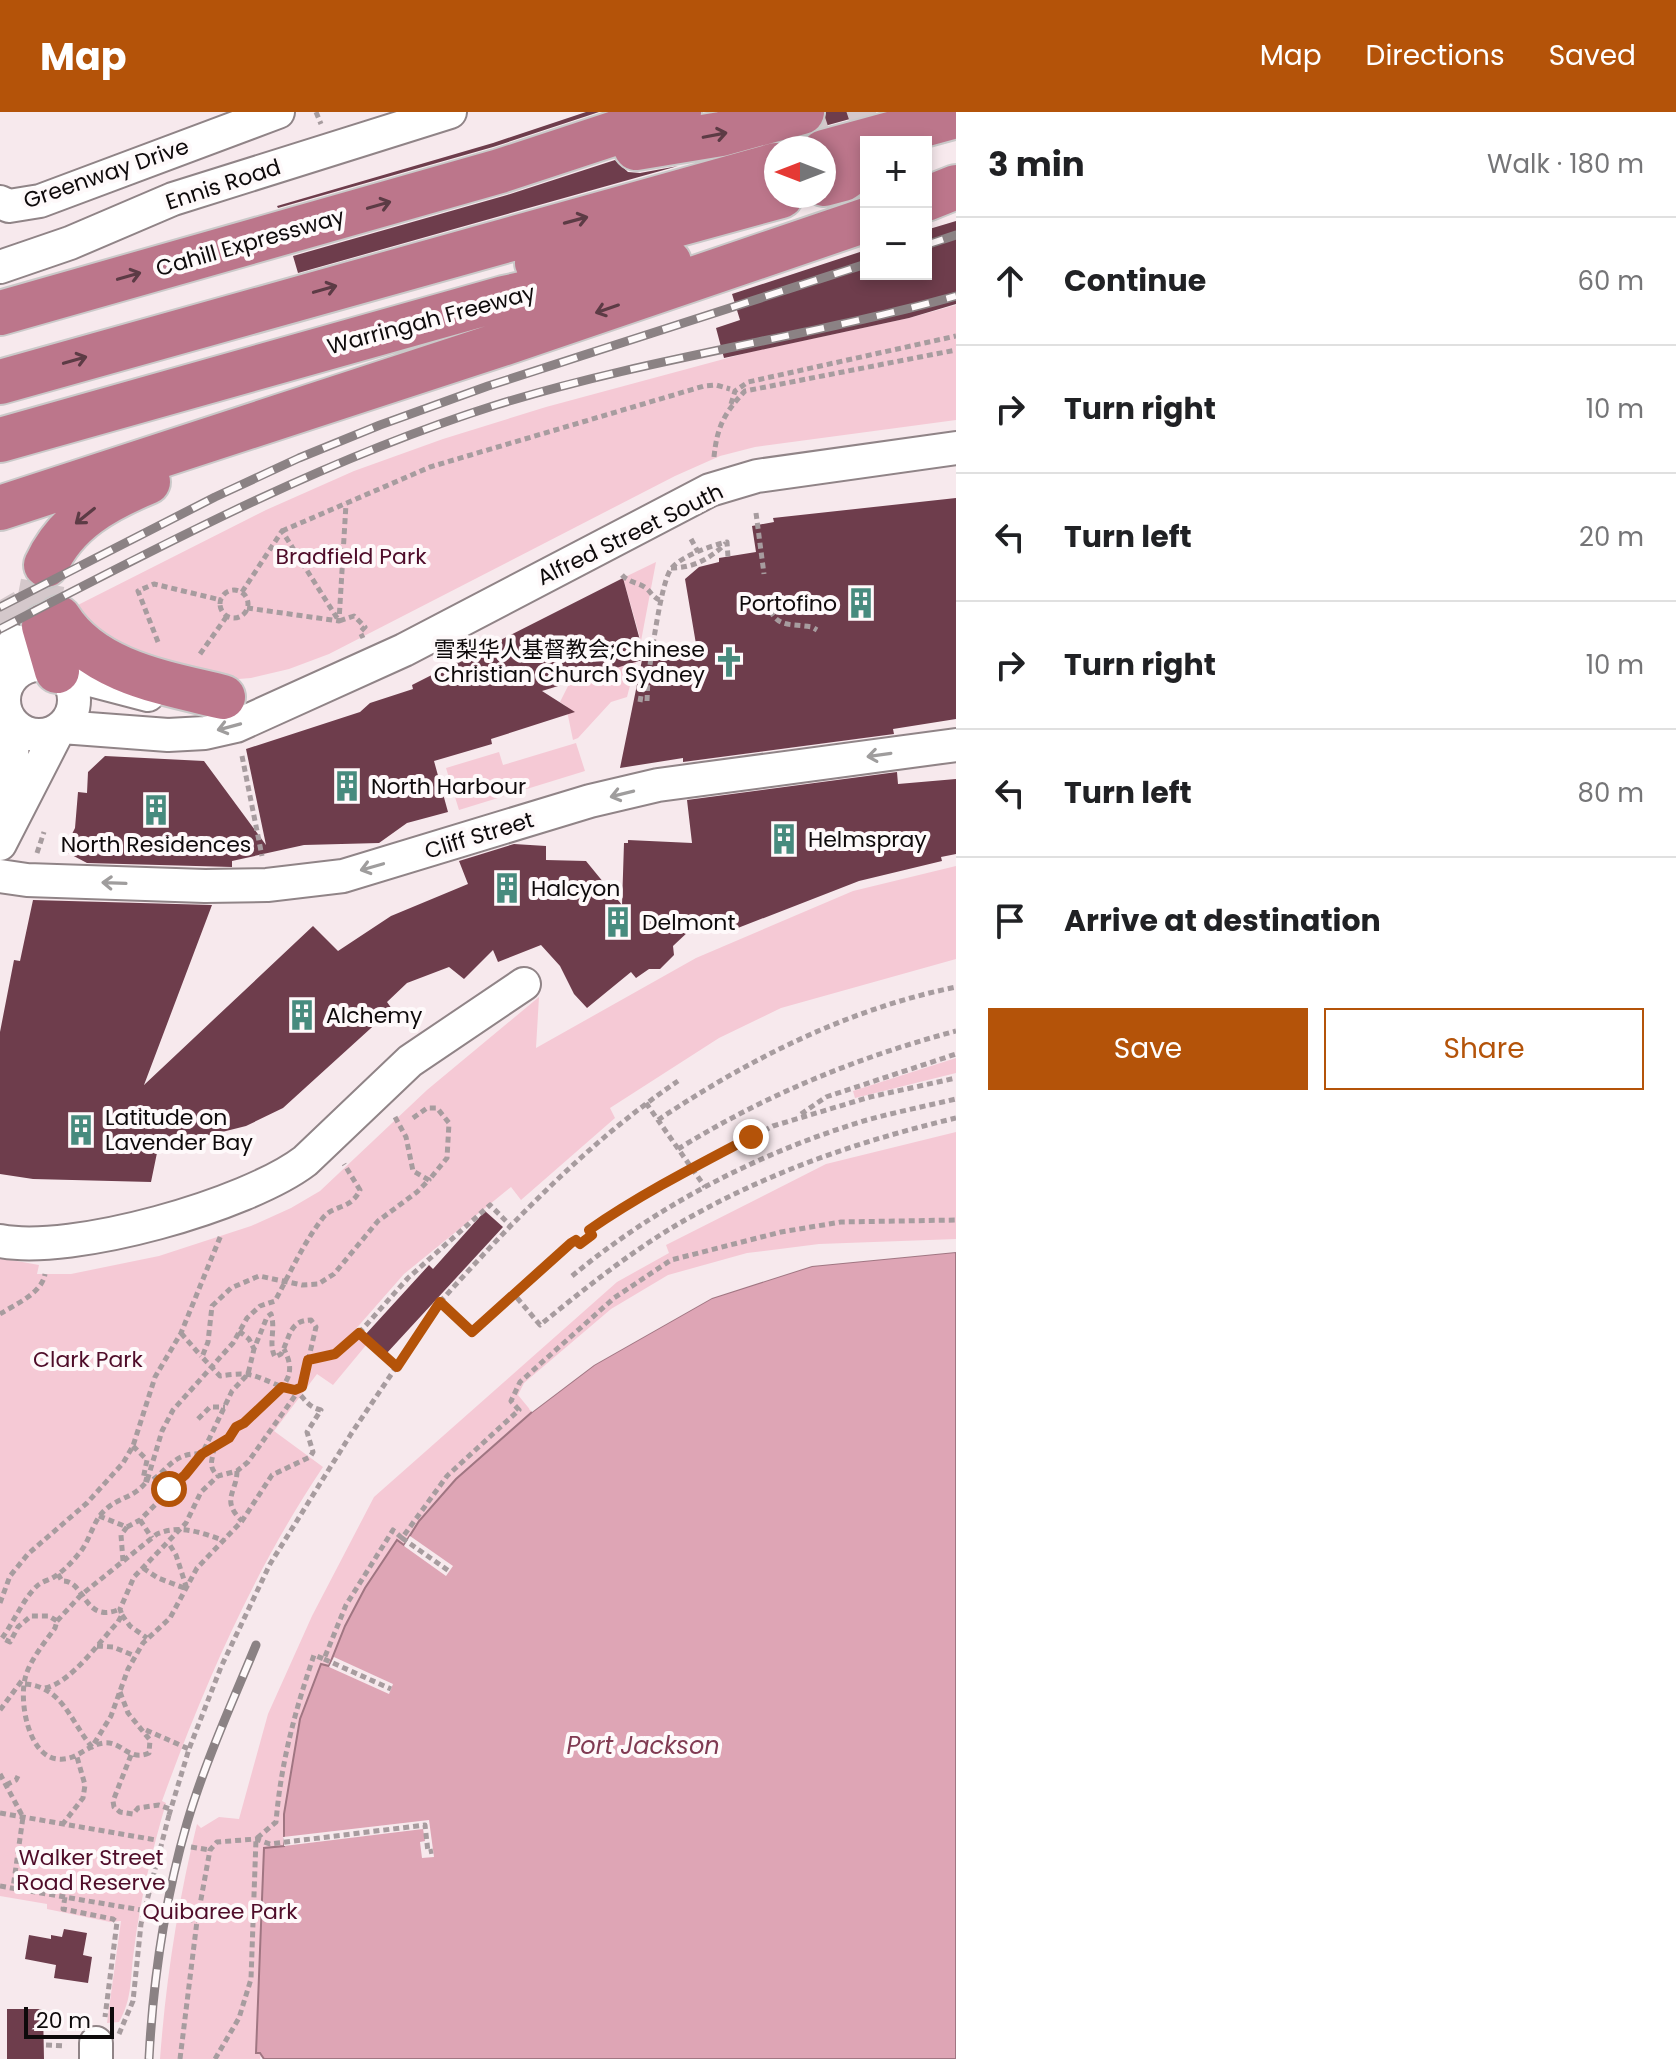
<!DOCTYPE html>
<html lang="en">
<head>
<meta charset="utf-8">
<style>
  :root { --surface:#fff; --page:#f2f2f2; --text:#202124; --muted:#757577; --line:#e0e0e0; --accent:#b45309 }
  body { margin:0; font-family:Poppins,"Noto Sans SC",sans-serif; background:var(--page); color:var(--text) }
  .controls { position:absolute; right:24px; top:24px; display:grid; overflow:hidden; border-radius:0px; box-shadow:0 4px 12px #0003 }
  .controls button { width:72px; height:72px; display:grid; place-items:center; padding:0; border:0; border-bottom:2px solid var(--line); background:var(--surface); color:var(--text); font:40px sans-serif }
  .compass { position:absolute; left:764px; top:24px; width:72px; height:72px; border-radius:50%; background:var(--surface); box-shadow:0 4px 12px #0003; rotate:270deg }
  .scale { position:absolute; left:24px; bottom:20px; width:90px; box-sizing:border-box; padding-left:8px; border:4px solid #0e0a0b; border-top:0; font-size:22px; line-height:28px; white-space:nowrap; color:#0e0a0b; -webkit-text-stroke:6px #fef9fa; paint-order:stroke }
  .stop { position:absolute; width:24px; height:24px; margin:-18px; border:6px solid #b45309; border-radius:50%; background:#fff }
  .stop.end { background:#b45309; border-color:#fff; box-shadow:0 2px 8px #0008 }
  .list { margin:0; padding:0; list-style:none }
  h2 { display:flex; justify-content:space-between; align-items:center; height:104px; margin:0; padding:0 32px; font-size:34px }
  h2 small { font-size:26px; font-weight:400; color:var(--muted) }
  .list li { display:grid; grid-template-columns:52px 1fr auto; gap:24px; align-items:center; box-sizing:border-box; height:128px; padding:0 32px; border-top:2px solid var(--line) }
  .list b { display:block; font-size:30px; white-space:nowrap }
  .list em { font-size:26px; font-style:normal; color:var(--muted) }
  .actions { display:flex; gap:16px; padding:24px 32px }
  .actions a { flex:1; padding:18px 0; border:2px solid var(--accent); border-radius:0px; text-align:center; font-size:28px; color:var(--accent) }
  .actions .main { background:var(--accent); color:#fff }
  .icon { flex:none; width:44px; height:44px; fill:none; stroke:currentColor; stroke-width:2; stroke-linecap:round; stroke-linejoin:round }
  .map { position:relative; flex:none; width:956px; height:1947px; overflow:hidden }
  header { display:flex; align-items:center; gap:48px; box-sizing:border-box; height:112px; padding:0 40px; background:var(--accent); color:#fff }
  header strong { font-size:38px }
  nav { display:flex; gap:44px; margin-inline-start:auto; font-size:28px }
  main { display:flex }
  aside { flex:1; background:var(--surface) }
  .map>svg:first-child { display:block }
  .green { fill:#f5c9d5 }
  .water { fill:#dea5b5; stroke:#a07682; stroke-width:2 }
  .pier { fill:#f7e9ed }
  .building { fill:#6e3d4c }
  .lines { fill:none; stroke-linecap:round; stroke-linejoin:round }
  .minor-tunnel { stroke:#d4c8cb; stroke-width:32; stroke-dasharray:32 16; stroke-linecap:butt }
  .highway-tunnel { stroke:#d4c8cb; stroke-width:44; stroke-dasharray:44 22; stroke-linecap:butt }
  .minor-casing { stroke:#908487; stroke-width:36 }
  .highway-casing { stroke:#cac9c9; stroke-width:48 }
  .path { stroke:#a79c9f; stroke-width:5; stroke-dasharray:6 4; stroke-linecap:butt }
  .minor { stroke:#fff; stroke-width:32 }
  .highway { stroke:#bc768b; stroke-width:44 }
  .rail-casing { stroke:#8b8284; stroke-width:9 }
  .rail { stroke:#fef9fa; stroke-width:6; stroke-dasharray:18; stroke-linecap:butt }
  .path-bridge { stroke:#a79c9f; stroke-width:5; stroke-dasharray:6 4; stroke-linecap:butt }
  .oneway { stroke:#5c3b45 }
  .oneway2 { stroke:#9f9d9d }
  .route { stroke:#b45309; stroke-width:10 }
  .labels { text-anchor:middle; stroke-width:8; stroke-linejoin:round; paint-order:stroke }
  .street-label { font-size:22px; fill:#0e0a0b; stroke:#fef9fa }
  .park-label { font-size:22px; fill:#4f0c29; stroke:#fef9fa }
  .poi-label { font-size:22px; fill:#0e0a0b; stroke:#fef9fa; text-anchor:start }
  .water-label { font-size:24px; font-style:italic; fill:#803a52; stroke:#fef9fa }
</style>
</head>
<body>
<header>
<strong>Map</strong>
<nav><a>Map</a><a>Directions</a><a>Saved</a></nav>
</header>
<main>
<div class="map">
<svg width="956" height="1947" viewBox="0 0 956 1947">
  <rect width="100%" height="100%" fill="#f7e9ed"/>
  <path class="green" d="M956 193V308L755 335 720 344 675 364 329 542 289 557 251 566 226 568 118 547 72 496 266 398 354 359 443 327 546 295 750 240 909 206Z
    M656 450 641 529 623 466Z
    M636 550 627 585 611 590 578 626 573 628 566 594 560 590 570 570Z
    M576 631 585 659 459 698 446 656 499 640 503 653Z
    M956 754V847L781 896 719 926 610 996 615 1006 521 1088 511 1075 404 1162 354 1219 367 1232 333 1273 317 1262 274 1319 323 1355C254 1458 204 1573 162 1689L166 1691C152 1739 140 1788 134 1838 130 1864 133 1886 119 1910L107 1911 121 1809 110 1810 47 1797V1792L0 1784V1146L39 1153 37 1162H71L159 1144 251 1114 291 1096 320 1079 427 978 539 885 536 936 696 846 853 779Z
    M956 946V961L855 986 853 979Z
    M956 1020V1127L819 1132 747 1141 668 1163 611 1197 524 1271 518 1283 532 1300C479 1345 444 1377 404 1434L396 1429 365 1476 345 1514 329 1555 321 1552 300 1607 284 1702V1734L265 1736 256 1941H261L260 1947H160C166 1867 178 1789 197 1712L201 1716 219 1705 239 1707 268 1602 312 1504 374 1385 617 1170 669 1141 666 1133 826 1052Z"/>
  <path class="water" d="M956 1140V1947H264L260 1941H256L264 1736 284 1734V1702L300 1607 321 1552 329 1554 345 1514 365 1476 397 1428 404 1433 419 1409 456 1367 532 1300 594 1253 712 1186 812 1154Z"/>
  <path class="pier" d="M956 1136V1140L812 1154 712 1186 594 1253 532 1300 529 1297 592 1250 710 1182 811 1151Z
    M410 1424 453 1454 446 1464 404 1434Z
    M334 1545 393 1572 389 1582 329 1555Z
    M429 1708 434 1745 422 1746 420 1730 425 1729 423 1717 284 1734 283 1725Z"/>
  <path class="building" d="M586 0H599L493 35 278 96 277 94 493 31Z
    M826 0H868V2L821 15Z
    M615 48 628 60 640 61 678 54 298 161 293 144 507 83Z
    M956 109V192L909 206 724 246 716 216 740 208 732 182 866 138V162H926V118Z
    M956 386V607L893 617 894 622 683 650V646L620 656 642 548 542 579 575 600 491 627 492 632 434 649 448 700 407 711 379 731 304 733 232 749V755L87 751 68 741 66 734 75 716 78 680 87 681 88 660 105 644 204 649 266 733 246 637 360 600 370 591 413 577 412 573 623 466 644 543 696 532 685 467 699 455 719 450V446L756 440 752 414 774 410 773 406Z
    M897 660 898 672 956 667V742L941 745 942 749 859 769 725 821 707 802 673 834 674 843 660 857H649L636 866 631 860 587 896 574 882 560 854 541 833 498 850 493 838 464 867 449 855 407 871 387 890 392 897 283 996 246 1014 158 1036 151 1070 33 1067 0 1062V920L14 848 20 849 33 788 212 793 144 973 313 814 338 839 391 804 468 772 459 749 514 732 546 734V748L586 749 622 793 624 731H628V728L692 731 687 688Z
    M485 1099 503 1115 386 1242 365 1223 429 1153 433 1157Z
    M64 1817 87 1821 83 1843 92 1845 88 1871 54 1866 56 1853 25 1847 29 1823 51 1827V1823L62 1825Z
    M7 1897H43L44 1947H7Z"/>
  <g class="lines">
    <path class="minor-tunnel" d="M0 488 14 512 15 529"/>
    <path class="highway-tunnel" d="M724 50 876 0
      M44 514 39 490 46 453"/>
    <defs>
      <path id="minor" d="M0 90 9 94 40 89 278 0
        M0 155 70 131 173 87 450 0
        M4 588a35 35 0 1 1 70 0a35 35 0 1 1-70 0Z
        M60 560 148 583
        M11 566 15 529
        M62 615 168 623 205 621 236 614 404 538 710 378 757 364 956 336
        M1 704 12 650 13 612
        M0 732 59 617
        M0 764 27 768 205 774 267 773 343 764 590 689 658 673 956 633
        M0 1129C72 1143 247 1093 305 1049L410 949 524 872
        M96 1931V1947"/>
      <path id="highway" d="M636 36 721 22 802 0
        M824 40 956 4
        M824 72 843 67 866 51
        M926 87 956 75
        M537 151 781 84
        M0 201 500 59 679 0
        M0 270 776 53
        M0 328 504 186 669 150
        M0 396 505 231 866 108
        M46 453C66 409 105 388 148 370
        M59 506C93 560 166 571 223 585
        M44 514 57 559"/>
    </defs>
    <use href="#minor" class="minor-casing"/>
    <use href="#highway" class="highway-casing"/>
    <path class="path" d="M316 0 321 12
      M731 292 735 279 748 270 956 224
      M714 345C717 315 724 301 745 279L956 238
      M756 401 764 462
      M282 419 430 355 704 274 716 273 730 277
      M691 427 698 440
      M671 456C693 456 710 447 726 431
      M622 463C629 471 638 470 646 476 652 481 653 486 662 489
      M220 492a14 14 0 1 1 28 0a14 14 0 1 1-28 0Z
      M242 480 282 419 339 509 354 504 365 515 360 520 363 526
      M767 489C775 517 787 511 812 515L817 518
      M247 496 339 509 346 392
      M158 530 138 479 154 472 221 488
      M200 542 227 504
      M647 589 648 567
      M640 590 643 571 648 567C651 546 661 470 671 457 679 445 712 433 727 430L728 445
      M242 644 262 744
      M37 741 44 720
      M646 991 705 1075
      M801 1002 826 985 956 942
      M413 1006 427 996H437L449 1011 447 1046 429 1068
      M658 1008C749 947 848 897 956 875
      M678 1037C765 983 858 945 956 919
      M572 1164C658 1093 760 1040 867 1008 896 1000 926 994 956 987
      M513 1181 571 1131 576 1128 580 1132 592 1123 589 1118 644 1082 773 1014 870 985 956 966
      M440 1190C513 1109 588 1030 678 969
      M0 1202C16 1192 42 1181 45 1162
      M239 1219 249 1227 254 1237 267 1205 271 1202C276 1217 268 1232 275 1245L281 1242C290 1226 289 1208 311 1208L316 1215 302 1275 295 1278
      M181 1221 201 1244
      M359 1221 408 1166 490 1093 510 1113
      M308 1248 335 1242 359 1221 397 1255
      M198 1307 210 1295H225
      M133 1334 147 1348 143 1367 151 1369C170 1356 174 1340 202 1342 210 1337 222 1334 229 1326 233 1321 231 1319 236 1315 250 1304 285 1280 289 1262 291 1253 288 1245 284 1237
      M214 1335C213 1348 207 1354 218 1364L237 1359 248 1350 297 1281
      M237 1359C237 1380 220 1388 242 1409
      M99 1404 127 1415 140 1408 185 1363 202 1342 232 1279 248 1262 254 1237
      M140 1408 152 1426
      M402 1426 449 1459
      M123 1449 121 1423 127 1415
      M143 1456 158 1466 187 1477 176 1443 168 1430
      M58 1462 62 1469C86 1468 83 1513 120 1497
      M0 1491 10 1464 28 1442 87 1391 123 1351 133 1334 155 1265 181 1221 221 1123
      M122 1503 130 1514 147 1526
      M57 1509 81 1483 157 1422C180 1412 203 1421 225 1429
      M97 1534 113 1535 135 1544
      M324 1547 391 1577
      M25 1572C63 1575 70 1609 92 1635L111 1604 128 1557 143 1531 170 1506 197 1456 242 1409 272 1363 310 1345 313 1340 307 1320 321 1298C307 1295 305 1286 296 1279 294 1278 285 1276 283 1275 253 1264 254 1259 220 1264L202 1245 208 1230 212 1194 231 1176 259 1164 302 1173 318 1172 334 1162 378 1109 417 1080 429 1068 413 1059 406 1025 395 1005
      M45 1576C71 1571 100 1529 118 1510L122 1503 120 1497 134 1465 186 1411 201 1380 218 1364
      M120 1580 128 1601 150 1628 149 1641C129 1650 122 1629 104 1631 86 1633 77 1649 58 1647 28 1645 18 1587 26 1563 31 1547 45 1530 55 1516L57 1509 49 1504H31L18 1515 10 1530 2 1526C14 1510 23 1487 37 1474 41 1470 49 1468 54 1465 65 1458 73 1449 81 1439 90 1427 93 1411 102 1401 118 1384 132 1388 147 1369L162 1319 173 1298 233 1231 247 1206 260 1194 275 1189C290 1161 303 1132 322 1107 333 1092 350 1099 360 1078L344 1052
      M0 1598 23 1567
      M146 1618 189 1637
      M131 1643 113 1689 114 1695 120 1700 133 1702 138 1696 159 1693 170 1697
      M0 1662 23 1705 13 1776
      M6 1673 16 1668 18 1664
      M0 1701 156 1728
      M169 1703 189 1637 221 1555 270 1452 351 1322 440 1190 472 1220 513 1181 540 1213C588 1174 639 1133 694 1103 777 1057 863 1028 956 1006
      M62 1713 83 1686 85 1673 77 1645
      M191 1735 210 1738
      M0 1774 141 1798
      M65 1785 63 1797 113 1807 117 1810 105 1905
      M177 1805 197 1809
      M46 1933 66 1934
      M180 1947 197 1809 210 1738 217 1730 256 1727 270 1732 425 1713 428 1740 433 1739
      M215 1947 239 1906 251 1867 256 1727 276 1710C281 1650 295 1599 314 1543L324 1547 346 1493 393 1418 402 1426 447 1364 519 1298 511 1289 520 1270 614 1186 671 1148 781 1120 841 1110 956 1108"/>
    <use href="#minor" class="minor"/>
    <use href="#highway" class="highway"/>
    <defs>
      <path id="rail" d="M926 133 956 123
        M0 495 215 385 299 346 380 313 488 274 866 152
        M0 517C162 433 322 348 496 293 647 246 804 226 956 184
        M149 1947C153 1868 165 1787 187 1711 205 1650 232 1591 256 1533"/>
    </defs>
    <use href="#rail" class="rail-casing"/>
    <use href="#rail" class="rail"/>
    <path class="path-bridge" d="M119 1922 133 1889 141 1812 169 1703"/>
  </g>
  <defs><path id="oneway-shaft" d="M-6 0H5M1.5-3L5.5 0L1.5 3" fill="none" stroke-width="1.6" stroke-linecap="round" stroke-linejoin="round" transform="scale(2)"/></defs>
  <g class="oneway">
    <use href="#oneway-shaft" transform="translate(715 23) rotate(-11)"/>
    <use href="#oneway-shaft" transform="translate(379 93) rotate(-16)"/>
    <use href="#oneway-shaft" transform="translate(576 108) rotate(-15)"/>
    <use href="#oneway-shaft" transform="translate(129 164) rotate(-16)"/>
    <use href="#oneway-shaft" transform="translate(325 177) rotate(-16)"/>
    <use href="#oneway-shaft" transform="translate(607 197) rotate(161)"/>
    <use href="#oneway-shaft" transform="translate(75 248) rotate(-16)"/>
    <use href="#oneway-shaft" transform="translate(85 404) rotate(141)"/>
  </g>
  <g class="oneway2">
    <use href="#oneway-shaft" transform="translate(229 615) rotate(165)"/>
    <use href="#oneway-shaft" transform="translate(879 643) rotate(172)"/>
    <use href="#oneway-shaft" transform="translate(622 682) rotate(166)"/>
    <use href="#oneway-shaft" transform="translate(372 755) rotate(164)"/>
    <use href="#oneway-shaft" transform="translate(114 771) rotate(-178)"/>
  </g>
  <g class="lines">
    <path class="route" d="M169 1377 185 1363 202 1342 229 1326 236 1315 244 1311 282 1275 295 1278 302 1275 308 1248 335 1242 359 1221 397 1255 440 1190 472 1220 571 1131 576 1128 580 1132 592 1123 589 1118C641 1082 696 1054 751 1025"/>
  </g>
  <defs>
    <symbol id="building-bare" viewBox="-9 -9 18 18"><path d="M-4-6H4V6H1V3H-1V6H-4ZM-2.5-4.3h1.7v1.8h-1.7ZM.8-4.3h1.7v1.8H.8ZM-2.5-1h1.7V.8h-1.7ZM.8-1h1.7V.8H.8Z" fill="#478b7e" stroke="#fef9fa" stroke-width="2.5" paint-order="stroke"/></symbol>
    <symbol id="church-bare" viewBox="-9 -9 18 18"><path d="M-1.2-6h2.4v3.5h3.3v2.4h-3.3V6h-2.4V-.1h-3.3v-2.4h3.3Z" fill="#478b7e" stroke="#fef9fa" stroke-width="2.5" paint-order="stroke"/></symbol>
  </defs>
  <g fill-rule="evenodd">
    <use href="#building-bare" x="839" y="469" width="44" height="44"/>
    <use href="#church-bare" x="707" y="528" width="44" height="44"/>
    <use href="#building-bare" x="325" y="652" width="44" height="44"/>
    <use href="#building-bare" x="134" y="676" width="44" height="44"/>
    <use href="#building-bare" x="762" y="705" width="44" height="44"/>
    <use href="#building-bare" x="485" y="754" width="44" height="44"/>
    <use href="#building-bare" x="596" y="788" width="44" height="44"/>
    <use href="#building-bare" x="280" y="881" width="44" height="44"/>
    <use href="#building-bare" x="59" y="996" width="44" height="44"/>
  </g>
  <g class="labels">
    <g class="street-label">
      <text transform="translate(106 61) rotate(-19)" y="8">Greenway Drive</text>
      <text transform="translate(223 72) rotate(-18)" y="8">Ennis Road</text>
      <text transform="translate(250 130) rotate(-16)" y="8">Cahill Expressway</text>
      <text transform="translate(431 207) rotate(-15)" y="8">Warringah Freeway</text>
      <text transform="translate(630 422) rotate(-26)" y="8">Alfred Street South</text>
      <text transform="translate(479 723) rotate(-17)" y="8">Cliff Street</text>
    </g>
    <g class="park-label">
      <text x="351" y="452">Bradfield Park</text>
      <text x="88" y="1255">Clark Park</text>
      <text x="91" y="1753">Walker Street<tspan x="91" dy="25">Road Reserve</tspan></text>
      <text x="220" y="1807">Quibaree Park</text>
    </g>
    <g class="poi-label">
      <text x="837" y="499" text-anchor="end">Portofino</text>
      <text x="705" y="545" text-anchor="end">雪梨华人基督教会;Chinese<tspan x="705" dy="25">Christian Church Sydney</tspan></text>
      <text x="371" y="682">North Harbour</text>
      <text x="808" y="735">Helmspray</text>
      <text x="156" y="740" text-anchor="middle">North Residences</text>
      <text x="531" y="784">Halcyon</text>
      <text x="642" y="818">Delmont</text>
      <text x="326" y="911">Alchemy</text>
      <text x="105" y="1013">Latitude on<tspan x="105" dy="25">Lavender Bay</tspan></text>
    </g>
    <g class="water-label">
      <text x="643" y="1642">Port Jackson</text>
    </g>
  </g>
</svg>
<div class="controls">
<button>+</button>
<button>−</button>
</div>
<svg class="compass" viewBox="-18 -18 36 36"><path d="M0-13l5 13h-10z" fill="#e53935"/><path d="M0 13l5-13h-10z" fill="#757577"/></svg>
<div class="scale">20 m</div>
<div class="stop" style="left:169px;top:1377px"></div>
<div class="stop end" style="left:751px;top:1025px"></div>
</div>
<aside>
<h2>3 min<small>Walk · 180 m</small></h2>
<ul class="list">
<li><svg class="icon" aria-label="ahead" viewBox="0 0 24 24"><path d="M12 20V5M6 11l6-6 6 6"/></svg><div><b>Continue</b></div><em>60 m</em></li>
<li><svg class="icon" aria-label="right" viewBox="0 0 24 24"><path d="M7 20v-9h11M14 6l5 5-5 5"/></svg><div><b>Turn right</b></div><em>10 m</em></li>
<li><svg class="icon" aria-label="left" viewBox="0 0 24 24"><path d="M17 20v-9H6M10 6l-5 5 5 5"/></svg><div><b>Turn left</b></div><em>20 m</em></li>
<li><svg class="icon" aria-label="right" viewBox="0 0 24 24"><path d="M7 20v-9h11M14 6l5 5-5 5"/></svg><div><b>Turn right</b></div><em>10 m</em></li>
<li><svg class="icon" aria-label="left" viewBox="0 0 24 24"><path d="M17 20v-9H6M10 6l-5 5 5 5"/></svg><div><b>Turn left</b></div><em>80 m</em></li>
<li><svg class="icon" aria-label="arrive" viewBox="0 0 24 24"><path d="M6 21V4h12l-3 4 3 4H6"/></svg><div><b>Arrive at destination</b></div></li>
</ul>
<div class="actions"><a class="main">Save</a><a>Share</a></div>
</aside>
</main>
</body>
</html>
